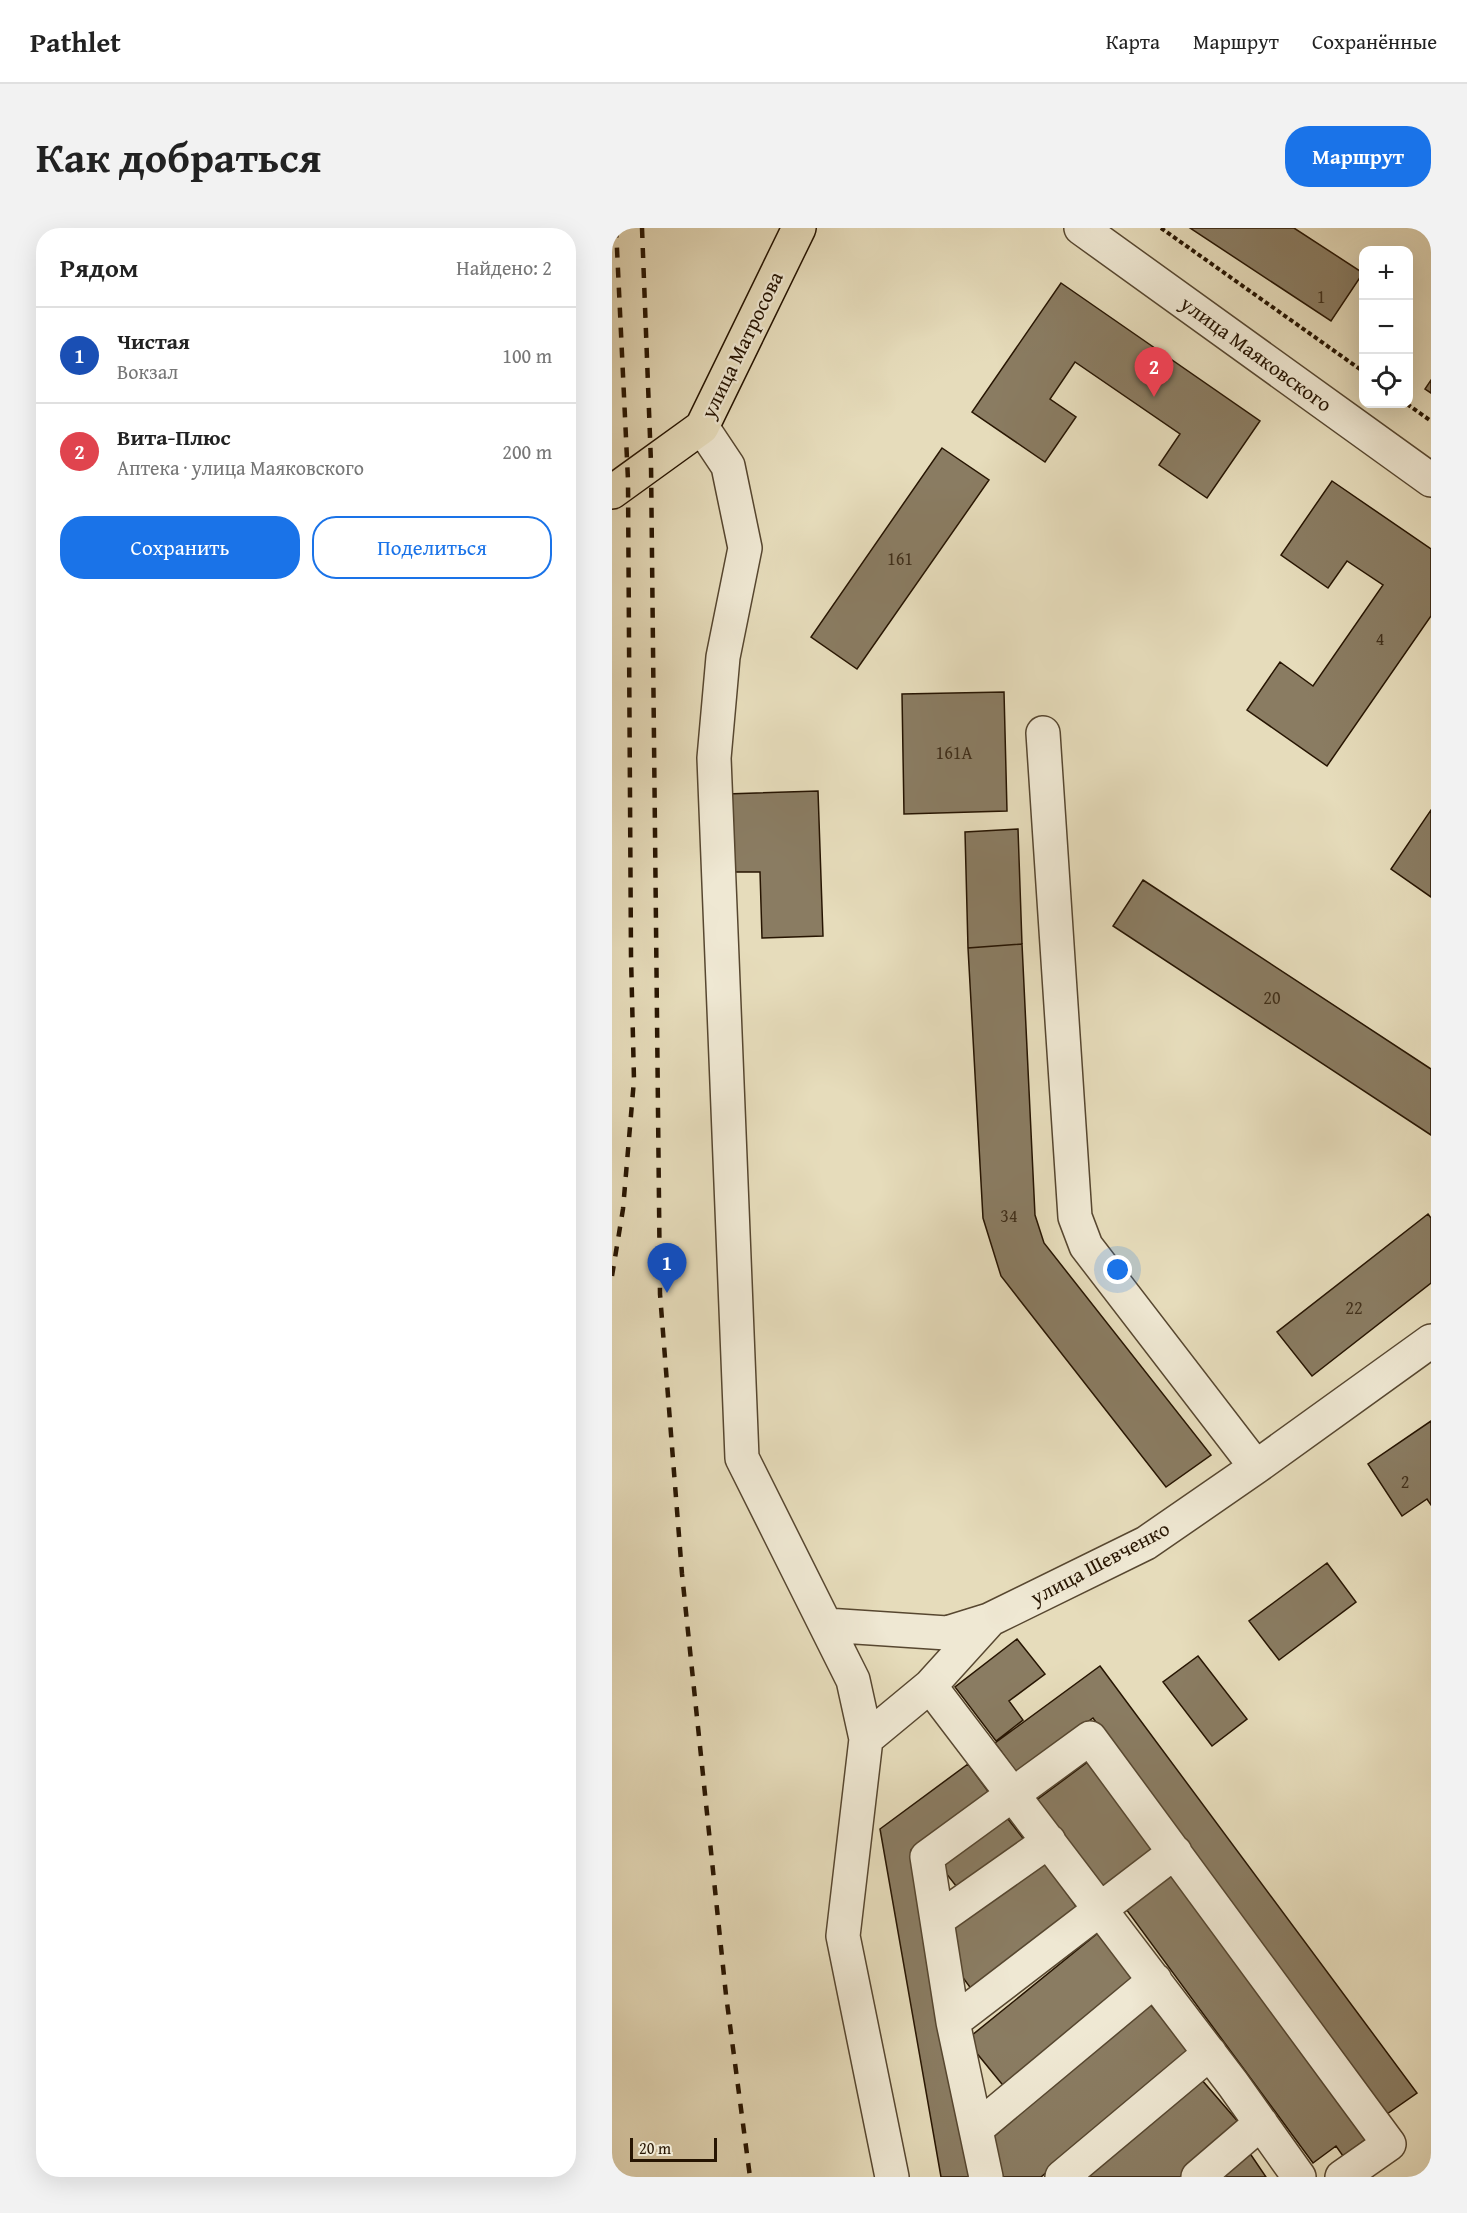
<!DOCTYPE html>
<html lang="ru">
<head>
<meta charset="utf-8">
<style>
  :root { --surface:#fff; --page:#f2f2f2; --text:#222; --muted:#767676; --line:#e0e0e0; --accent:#1a73e8 }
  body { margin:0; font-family:"Gentium Book Plus",serif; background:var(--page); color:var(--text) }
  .controls { position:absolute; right:18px; top:18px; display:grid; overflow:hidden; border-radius:12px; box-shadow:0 6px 24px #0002 }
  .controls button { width:54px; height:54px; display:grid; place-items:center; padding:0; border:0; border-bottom:2px solid var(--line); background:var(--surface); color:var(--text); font:30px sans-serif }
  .scale { position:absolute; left:18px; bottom:15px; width:87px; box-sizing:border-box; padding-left:6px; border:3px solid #271502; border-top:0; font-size:16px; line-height:21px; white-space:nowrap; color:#271502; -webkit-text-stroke:4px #efe8d3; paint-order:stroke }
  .you { position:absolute; left:506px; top:1042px; width:21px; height:21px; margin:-15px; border:4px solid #fff; border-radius:50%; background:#1a73e8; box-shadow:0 0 0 9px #1a73e833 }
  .badge { display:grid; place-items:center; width:39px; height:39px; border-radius:50%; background:var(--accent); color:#fff; font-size:20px; font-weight:700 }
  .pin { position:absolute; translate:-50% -50px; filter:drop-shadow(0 2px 3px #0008) }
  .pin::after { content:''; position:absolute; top:32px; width:21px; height:18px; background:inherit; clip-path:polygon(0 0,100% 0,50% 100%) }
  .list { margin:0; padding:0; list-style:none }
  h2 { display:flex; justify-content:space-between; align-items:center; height:78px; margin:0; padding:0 24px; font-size:26px }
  h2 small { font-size:20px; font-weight:400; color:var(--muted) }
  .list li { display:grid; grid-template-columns:39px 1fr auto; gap:18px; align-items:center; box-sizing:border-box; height:96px; padding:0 24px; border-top:2px solid var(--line) }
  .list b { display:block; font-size:22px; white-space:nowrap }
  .list p { margin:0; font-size:20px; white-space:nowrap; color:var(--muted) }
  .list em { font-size:20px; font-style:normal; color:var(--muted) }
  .actions { display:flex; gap:12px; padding:18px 24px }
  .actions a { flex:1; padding:14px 0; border:2px solid var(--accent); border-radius:24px; text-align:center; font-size:21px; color:var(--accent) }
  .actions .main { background:var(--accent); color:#fff }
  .icon { flex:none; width:33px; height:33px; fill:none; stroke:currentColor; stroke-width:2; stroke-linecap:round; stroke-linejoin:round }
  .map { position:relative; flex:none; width:819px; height:1949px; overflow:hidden; border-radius:24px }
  header { display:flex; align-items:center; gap:36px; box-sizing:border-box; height:84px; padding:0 30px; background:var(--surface); border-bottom:2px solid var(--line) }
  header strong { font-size:28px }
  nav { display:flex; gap:33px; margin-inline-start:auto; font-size:21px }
  .intro { display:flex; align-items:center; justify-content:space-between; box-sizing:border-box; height:144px; padding:0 36px }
  h1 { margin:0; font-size:42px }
  .button { padding:15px 27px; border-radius:24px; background:var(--accent); color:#fff; font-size:21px; font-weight:700 }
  main { display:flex; gap:36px; padding:0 36px }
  aside { flex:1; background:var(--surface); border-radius:24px; box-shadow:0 6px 24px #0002 }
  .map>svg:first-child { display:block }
  .building { fill:#8a7c62; stroke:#271502; stroke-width:1.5 }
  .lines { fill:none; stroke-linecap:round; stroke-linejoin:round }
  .minor-casing { stroke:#574730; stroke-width:36 }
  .major-casing { stroke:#271502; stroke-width:36 }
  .path { stroke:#271502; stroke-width:4; stroke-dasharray:4.5 3; stroke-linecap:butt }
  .minor { stroke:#efe8d3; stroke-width:33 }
  .major { stroke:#e6dcbb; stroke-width:33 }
  .rail { stroke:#271502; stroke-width:4.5; stroke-dasharray:10 10; stroke-linecap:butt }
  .labels { text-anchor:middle; stroke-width:4.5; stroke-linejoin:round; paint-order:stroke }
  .number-label { font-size:18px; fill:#402f1a }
  .street-label { font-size:21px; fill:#271502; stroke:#efe8d3 }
</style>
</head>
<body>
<header>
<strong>Pathlet</strong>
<nav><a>Карта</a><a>Маршрут</a><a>Сохранённые</a></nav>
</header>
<div class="intro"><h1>Как добраться</h1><a class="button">Маршрут</a></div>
<main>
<aside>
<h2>Рядом<small>Найдено: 2</small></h2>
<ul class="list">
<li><span class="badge" style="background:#1a4fb4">1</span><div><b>Чистая</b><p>Вокзал</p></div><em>100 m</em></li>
<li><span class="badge" style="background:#e0444e">2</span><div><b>Вита-Плюс</b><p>Аптека · улица Маяковского</p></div><em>200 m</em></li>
</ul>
<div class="actions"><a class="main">Сохранить</a><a>Поделиться</a></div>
</aside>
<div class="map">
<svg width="819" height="1949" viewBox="0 0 819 1949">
  <rect width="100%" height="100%" fill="#e6dcbb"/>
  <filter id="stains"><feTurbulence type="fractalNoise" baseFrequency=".00333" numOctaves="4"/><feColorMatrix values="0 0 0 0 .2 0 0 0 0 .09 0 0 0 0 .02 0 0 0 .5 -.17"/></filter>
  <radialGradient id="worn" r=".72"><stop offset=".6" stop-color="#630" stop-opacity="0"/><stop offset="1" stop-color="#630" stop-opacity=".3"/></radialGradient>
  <path class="building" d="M578 0H682L751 45 719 93Z
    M449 55 648 193 595 270 547 237 568 206 463 134 438 171 464 189 433 234 360 184Z
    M819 152V165L813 161Z
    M330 220 377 252 245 441 199 409Z
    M720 253 819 321V388L715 538 635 482 668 434 701 458 771 357 735 333 716 360 669 327Z
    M392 464 395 583 292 586 290 466Z
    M206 563 211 708 150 710 148 644H116L114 566Z
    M819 582V669L779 641Z
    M406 601 410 716 356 720 353 604Z
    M531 652 819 841V907L501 698Z
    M410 716 423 987 432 1015 599 1227 554 1259 389 1048 371 990 356 720Z
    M816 986 819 990V1055L700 1148 665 1104Z
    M819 1193V1277L815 1271 790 1288 756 1236Z
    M715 1335 744 1374 667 1432 637 1393Z
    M405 1411 433 1446 397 1473 411 1492 384 1513 343 1459Z
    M586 1428 635 1491 600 1518 551 1454Z
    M488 1438 805 1865 775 1886 481 1490 405 1545 383 1515Z
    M477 1533 545 1623 489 1664 422 1574Z
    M356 1536 378 1566 299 1622 360 1949H329L268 1601Z
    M392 1586 414 1614 348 1663 326 1635Z
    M433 1634 468 1684 360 1762 341 1736 337 1703Z
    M563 1645 757 1909 731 1928 724 1918 701 1935 514 1681Z
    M486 1705 526 1753 394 1861 354 1812Z
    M537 1775 577 1822 429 1949H385L380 1910Z
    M589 1851 628 1896 568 1949H471Z
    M637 1924 654 1949H608Z"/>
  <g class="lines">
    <defs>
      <path id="minor" d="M469 0 819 252
        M90 199 116 238 133 320 111 429 102 530 130 1230 241 1452 254 1511 231 1708 280 1949
        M431 505 463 989 474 1018 644 1239
        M214 1397 335 1405 377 1392 534 1315 644 1239 819 1113
        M318 1458 621 1856 687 1949
        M254 1511 318 1458 376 1394
        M325 1692 437 1613
        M341 1794 563 1624
        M364 1901 543 1752
        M374 1949 341 1794 315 1629 478 1510 777 1916 730 1949
        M450 1949 598 1825
        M586 1949 649 1895"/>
      <path id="major" d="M0 264 90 199 187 0"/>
    </defs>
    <use href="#minor" class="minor-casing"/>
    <use href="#major" class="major-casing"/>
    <path class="path" d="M549 0 752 144
      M795 176 819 193"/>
    <use href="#minor" class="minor"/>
    <use href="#major" class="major"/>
    <path class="rail" d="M30 0 39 235 48 1066 70 1346 114 1767 138 1949
      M0 1048 11 981 22 852 19 728 16 252 4 0"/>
  </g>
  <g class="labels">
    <g class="number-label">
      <text x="709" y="75">1</text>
      <text x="288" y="337">161</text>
      <text x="768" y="417">4</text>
      <text x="342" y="531">161А</text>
      <text x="660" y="776">20</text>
      <text x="397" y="994">34</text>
      <text x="742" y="1086">22</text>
      <text x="793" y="1260">2</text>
    </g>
    <g class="street-label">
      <text transform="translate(130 117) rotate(-64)" y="7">улица Матросова</text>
      <text transform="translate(644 126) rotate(36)" y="7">улица Маяковского</text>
      <text transform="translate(488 1335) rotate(-28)" y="7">улица Шевченко</text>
    </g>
  </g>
  <rect width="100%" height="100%" filter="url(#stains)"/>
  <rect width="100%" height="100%" fill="url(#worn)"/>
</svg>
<div class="controls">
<button>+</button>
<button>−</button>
<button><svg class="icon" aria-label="locate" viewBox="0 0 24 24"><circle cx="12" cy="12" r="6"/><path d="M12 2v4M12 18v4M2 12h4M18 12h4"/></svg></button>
</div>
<div class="scale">20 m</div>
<div class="you"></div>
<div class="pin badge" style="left:55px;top:1065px;background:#1a4fb4">1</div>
<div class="pin badge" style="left:542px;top:169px;background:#e0444e">2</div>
</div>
</main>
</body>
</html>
